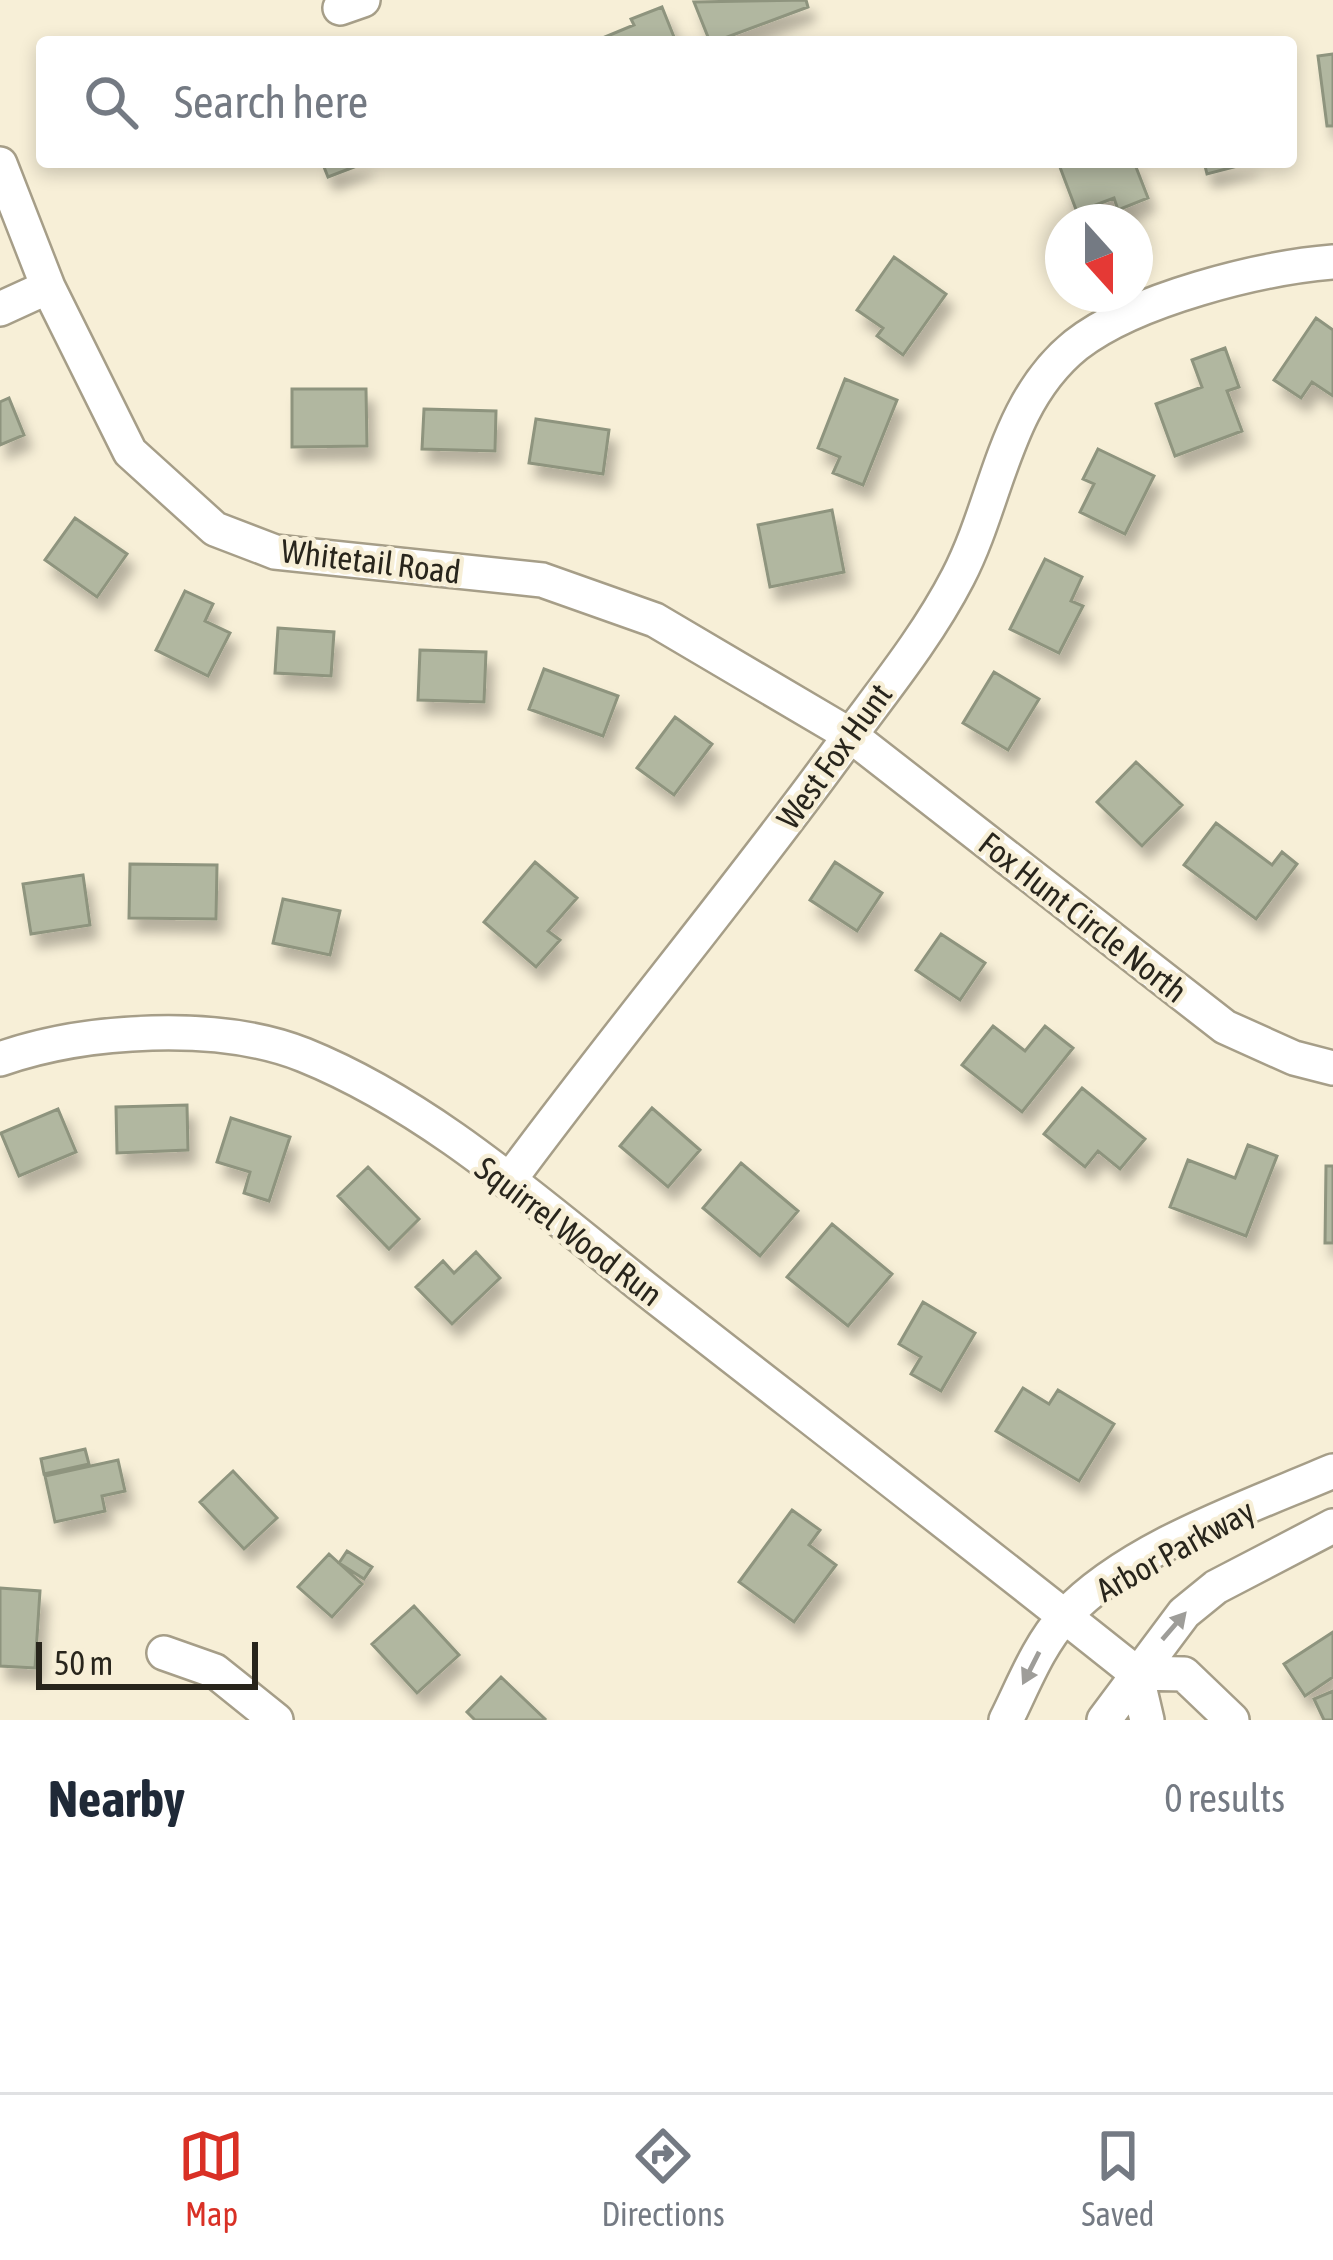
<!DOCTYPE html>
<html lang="en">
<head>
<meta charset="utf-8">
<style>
  :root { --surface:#fff; --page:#f6f6f7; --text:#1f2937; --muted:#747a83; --line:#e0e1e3; --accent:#d93025 }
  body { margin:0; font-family:"Asap Condensed",sans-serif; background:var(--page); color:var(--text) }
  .compass { position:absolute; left:1045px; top:204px; width:108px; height:108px; border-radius:50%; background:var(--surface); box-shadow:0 6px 18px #0003; rotate:159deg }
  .scale { position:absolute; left:36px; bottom:30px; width:222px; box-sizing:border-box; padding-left:12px; border:6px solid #28251c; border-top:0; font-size:33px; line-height:42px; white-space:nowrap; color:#28251c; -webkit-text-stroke:9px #f7efd7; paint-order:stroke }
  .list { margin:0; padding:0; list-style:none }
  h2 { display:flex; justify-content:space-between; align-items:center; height:156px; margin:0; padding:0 48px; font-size:51px }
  h2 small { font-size:39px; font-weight:400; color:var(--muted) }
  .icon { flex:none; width:66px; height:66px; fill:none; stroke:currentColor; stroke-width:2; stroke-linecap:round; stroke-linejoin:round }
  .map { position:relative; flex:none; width:1333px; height:1720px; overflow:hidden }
  .search { position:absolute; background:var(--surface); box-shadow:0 6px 18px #0003; left:36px; right:36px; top:36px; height:132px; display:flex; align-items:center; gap:30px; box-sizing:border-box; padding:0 42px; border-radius:12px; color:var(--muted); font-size:45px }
  .sheet { height:372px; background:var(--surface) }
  nav { display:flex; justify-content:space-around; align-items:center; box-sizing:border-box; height:168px; border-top:3px solid var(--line); background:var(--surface); font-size:33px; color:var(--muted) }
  nav a { display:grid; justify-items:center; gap:6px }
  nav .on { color:var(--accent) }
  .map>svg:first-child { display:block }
  .building { fill:#b1b7a0; stroke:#8e947e; stroke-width:3; filter:url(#shadow) }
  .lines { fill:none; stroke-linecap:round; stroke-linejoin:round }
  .minor-casing { stroke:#a69e88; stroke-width:38 }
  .minor { stroke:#fff; stroke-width:33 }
  .oneway { fill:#9e9d99 }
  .labels { text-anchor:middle; stroke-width:9; stroke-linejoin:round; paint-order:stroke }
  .street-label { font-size:33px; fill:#28251c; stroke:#f7efd7 }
</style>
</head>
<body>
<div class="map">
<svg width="1333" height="1720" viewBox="0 0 1333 1720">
  <defs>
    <filter id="shadow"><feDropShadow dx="7" dy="13" stdDeviation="6" flood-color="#0004"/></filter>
  </defs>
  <rect width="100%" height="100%" fill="#f7efd7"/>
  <path class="building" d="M806 0 808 7 714 42H710L694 2Z
    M662 7 676 42H593L634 25 631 19Z
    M1333 54V126H1327L1318 56Z
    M322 162H367L328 177Z
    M1058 162H1134L1148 198 1118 210 1114 198 1077 212Z
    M1204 162H1253L1207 174Z
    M894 257 946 294 903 355 877 336 883 328 857 310Z
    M1316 318 1333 330V396L1312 382 1301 398 1274 380Z
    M1225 348 1239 387 1227 391 1242 431 1175 456 1156 404 1202 387 1192 360Z
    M845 379 897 400 863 485 833 473 840 457 818 448Z
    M292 389H366L367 446 292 447Z
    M9 398 24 435 0 445V402Z
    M424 409 496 411 495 451 422 449Z
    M536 419 609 430 603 474 529 463Z
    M1098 449 1154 476 1125 534 1080 512 1094 484 1083 479Z
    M832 510 844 572 770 587 758 525Z
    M75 518 127 554 97 597 45 560Z
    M1045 559 1082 577 1071 601 1083 606 1059 653 1010 629Z
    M185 591 213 604 205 621 230 633 208 676 156 650Z
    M278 628 334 632 331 676 275 673Z
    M420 650 486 652 484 702 418 700Z
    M544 669 618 696 603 736 529 709Z
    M994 672 1039 699 1008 750 963 723Z
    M675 717 712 744 674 795 637 768Z
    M1136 762 1182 805 1142 846 1097 802Z
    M1216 823 1272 865 1282 852 1297 864 1256 919 1184 865Z
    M535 862 577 898 548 931 560 940 536 967 484 922Z
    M835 862 882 893 857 931 810 900Z
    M130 864 217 865 216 919 129 918Z
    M83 875 90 925 31 934 23 884Z
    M283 899 340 911 330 955 273 943Z
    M941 934 985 963 960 1000 916 970Z
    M993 1026 1025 1051 1045 1026 1073 1048 1022 1112 962 1065Z
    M1082 1088 1145 1139 1120 1169 1098 1151 1085 1167 1044 1134Z
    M187 1105 188 1150 117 1153 116 1107Z
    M652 1108 700 1150 668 1187 620 1146Z
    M58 1109 76 1152 19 1176 1 1133Z
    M231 1118 290 1137 269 1201 244 1193 250 1172 217 1162Z
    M1248 1145 1277 1156 1246 1236 1170 1207 1188 1160 1235 1178Z
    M741 1163 798 1211 760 1256 703 1208Z
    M1326 1166H1333V1243H1325Z
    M368 1167 419 1219 389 1249 338 1196Z
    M832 1224 892 1274 848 1326 787 1277Z
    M476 1252 500 1278 452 1324 416 1287 443 1261 454 1273Z
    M923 1302 975 1333 941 1391 911 1374 921 1357 899 1344Z
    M1023 1388 1049 1404 1058 1390 1114 1424 1079 1481 996 1431Z
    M85 1449 89 1464 44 1474 41 1459Z
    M118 1460 125 1491 102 1496 105 1511 55 1522 45 1476Z
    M233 1471 277 1518 244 1549 200 1502Z
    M792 1510 820 1530 809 1545 836 1565 794 1622 739 1582Z
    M347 1551 372 1567 364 1579 339 1563Z
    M329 1554 362 1584 332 1617 298 1587Z
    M0 1588 40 1591 35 1668 0 1666Z
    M414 1606 459 1655 417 1693 372 1644Z
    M1333 1632V1677L1305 1696 1284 1664Z
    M501 1677 545 1719 544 1720H475L467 1712Z
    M1333 1691V1720H1324L1314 1699Z"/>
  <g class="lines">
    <defs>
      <path id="minor" d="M340 8 363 0
        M0 164 48 287 130 452 215 529 275 552 542 580 655 620 850 735 1225 1027 1294 1058 1333 1068
        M0 309 48 287
        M0 1059C85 1029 219 1021 304 1055 435 1108 546 1211 656 1297 816 1422 977 1546 1136 1673L1184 1674 1232 1720
        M508 1182C614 1038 729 901 835 756 877 698 925 641 958 577 998 500 1004 403 1076 345 1135 299 1260 268 1333 262
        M164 1653 215 1671 276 1720
        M1136 1673 1147 1720
        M1006 1720C1024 1684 1038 1646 1065 1616 1128 1548 1249 1507 1333 1471
        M1104 1720 1184 1613 1216 1587 1333 1526"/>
    </defs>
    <use href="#minor" class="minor-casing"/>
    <use href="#minor" class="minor"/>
  </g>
  <defs><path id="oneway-solid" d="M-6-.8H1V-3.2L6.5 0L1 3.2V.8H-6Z" transform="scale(3)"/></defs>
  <g class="oneway">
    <use href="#oneway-solid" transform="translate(1174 1626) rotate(-49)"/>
    <use href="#oneway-solid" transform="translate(1031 1668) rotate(117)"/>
  </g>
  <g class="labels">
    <g class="street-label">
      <text transform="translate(371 561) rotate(7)" y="12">Whitetail Road</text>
      <text transform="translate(834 756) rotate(-54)" y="12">West Fox Hunt</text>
      <text transform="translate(1083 917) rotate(38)" y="12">Fox Hunt Circle North</text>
      <text transform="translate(569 1231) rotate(37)" y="12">Squirrel Wood Run</text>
      <text transform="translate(1175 1550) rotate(-29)" y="12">Arbor Parkway</text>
    </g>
  </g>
</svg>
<svg class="compass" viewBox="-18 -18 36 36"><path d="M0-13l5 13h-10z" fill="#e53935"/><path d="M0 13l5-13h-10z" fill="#747a83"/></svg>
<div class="scale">50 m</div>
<div class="search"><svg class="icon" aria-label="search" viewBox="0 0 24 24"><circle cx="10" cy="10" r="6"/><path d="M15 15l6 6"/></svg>Search here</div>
</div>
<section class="sheet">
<h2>Nearby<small>0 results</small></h2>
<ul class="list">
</ul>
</section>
<nav>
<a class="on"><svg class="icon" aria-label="map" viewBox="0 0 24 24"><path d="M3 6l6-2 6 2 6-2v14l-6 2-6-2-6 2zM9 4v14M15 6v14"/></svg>Map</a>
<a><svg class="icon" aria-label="directions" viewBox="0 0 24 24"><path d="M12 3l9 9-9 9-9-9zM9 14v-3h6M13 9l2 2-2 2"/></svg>Directions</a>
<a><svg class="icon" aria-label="saved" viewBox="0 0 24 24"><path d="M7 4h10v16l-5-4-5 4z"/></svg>Saved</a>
</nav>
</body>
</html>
